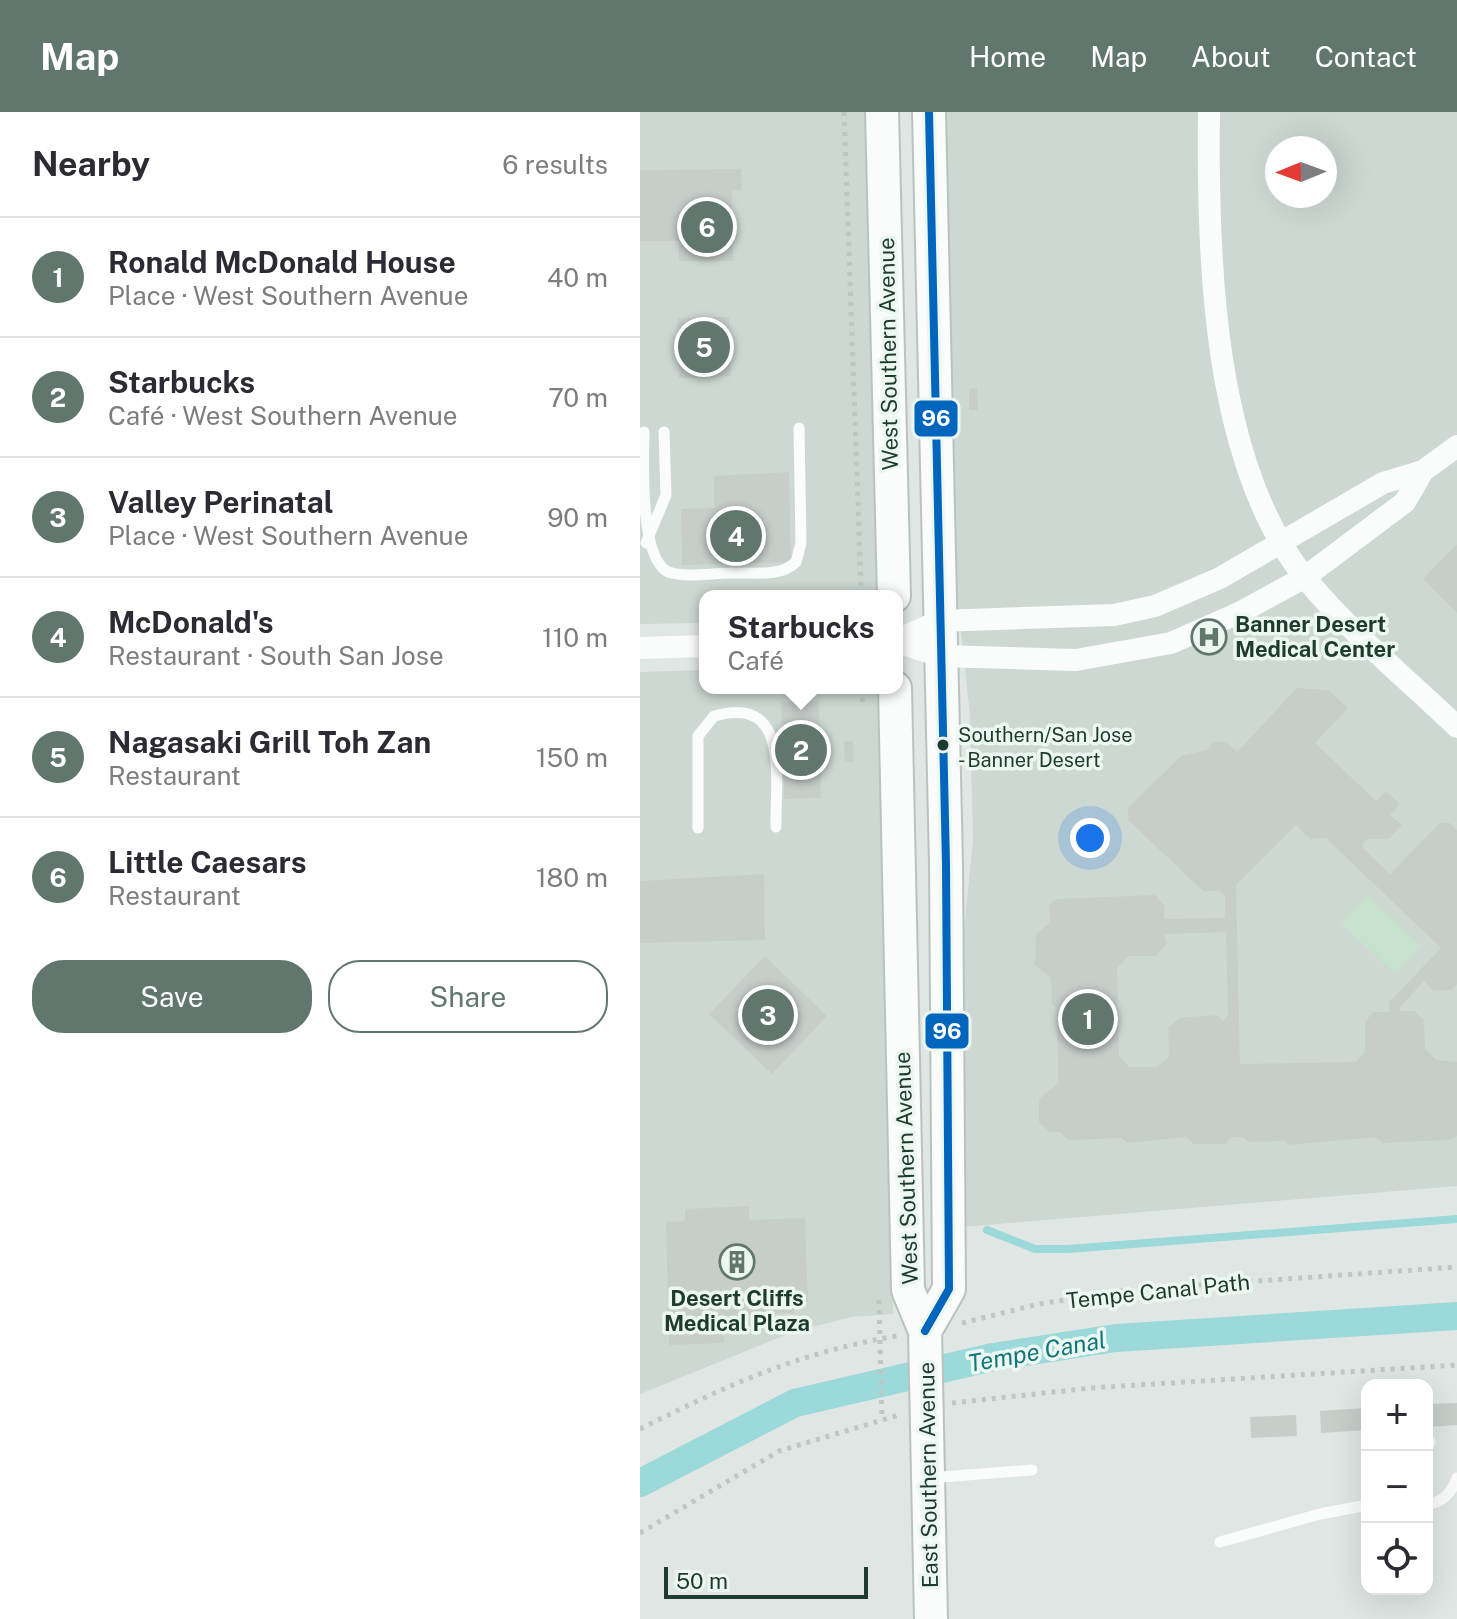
<!DOCTYPE html>
<html lang="en">
<head>
<meta charset="utf-8">
<style>
  :root { --surface:#fff; --page:#f2f2f3; --text:#2b2b33; --muted:#7c7c81; --line:#e1e1e2; --accent:#61776e }
  body { margin:0; font-family:"Public Sans",sans-serif; background:var(--page); color:var(--text) }
  .controls { position:absolute; right:24px; bottom:24px; display:grid; overflow:hidden; border-radius:16px; box-shadow:0 8px 32px #0002 }
  .controls button { width:72px; height:72px; display:grid; place-items:center; padding:0; border:0; border-bottom:2px solid var(--line); background:var(--surface); color:var(--text); font:40px sans-serif }
  .compass { position:absolute; left:625px; top:24px; width:72px; height:72px; border-radius:50%; background:var(--surface); box-shadow:0 8px 32px #0002; rotate:269deg }
  .scale { position:absolute; left:24px; bottom:20px; width:204px; box-sizing:border-box; padding-left:8px; border:4px solid #1d3b2f; border-top:0; font-size:22px; line-height:28px; white-space:nowrap; color:#1d3b2f; -webkit-text-stroke:6px #edf7f1; paint-order:stroke }
  .you { position:absolute; left:450px; top:726px; width:28px; height:28px; margin:-20px; border:6px solid #fff; border-radius:50%; background:#1a73e8; box-shadow:0 0 0 12px #1a73e833 }
  .badge { display:grid; place-items:center; width:52px; height:52px; border-radius:50%; background:var(--accent); color:#fff; font-size:26px; font-weight:700 }
  .pin { position:absolute; translate:-50% -50%; border:4px solid #fff; box-shadow:0 2px 8px #0006 }
  .popup { position:absolute; left:59px; top:478px; width:204px; height:104px; box-sizing:border-box; display:grid; place-content:center; border-radius:16px; background:var(--surface); filter:drop-shadow(0 2px 6px #0005); font-size:26px; white-space:nowrap; color:var(--muted) }
  .popup b { font-size:30px; color:var(--text) }
  .popup::after { content:''; position:absolute; left:50%; top:100%; margin-left:-16px; border:16px solid transparent; border-top-color:var(--surface) }
  .list { margin:0; padding:0; list-style:none }
  h2 { display:flex; justify-content:space-between; align-items:center; height:104px; margin:0; padding:0 32px; font-size:34px }
  h2 small { font-size:26px; font-weight:400; color:var(--muted) }
  .list li { display:grid; grid-template-columns:52px 1fr auto; gap:24px; align-items:center; box-sizing:border-box; height:120px; padding:0 32px; border-top:2px solid var(--line) }
  .list b { display:block; font-size:30px; white-space:nowrap }
  .list p { margin:0; font-size:26px; white-space:nowrap; color:var(--muted) }
  .list em { font-size:26px; font-style:normal; color:var(--muted) }
  .actions { display:flex; gap:16px; padding:24px 32px }
  .actions a { flex:1; padding:18px 0; border:2px solid var(--accent); border-radius:32px; text-align:center; font-size:28px; color:var(--accent) }
  .actions .main { background:var(--accent); color:#fff }
  .icon { flex:none; width:44px; height:44px; fill:none; stroke:currentColor; stroke-width:2; stroke-linecap:round; stroke-linejoin:round }
  .map { position:relative; flex:none; width:817px; height:1507px; overflow:hidden }
  header { display:flex; align-items:center; gap:48px; box-sizing:border-box; height:112px; padding:0 40px; background:var(--accent); color:#fff }
  header strong { font-size:38px }
  nav { display:flex; gap:44px; margin-inline-start:auto; font-size:28px }
  main { display:flex }
  aside { flex:1; background:var(--surface) }
  .map>svg:first-child { display:block }
  .built { fill:#cdd8d2; fill-rule:evenodd }
  .green { fill:#c7e2cc }
  .lines { fill:none; stroke-linecap:round; stroke-linejoin:round }
  .stream { stroke:#9bd9da; stroke-width:8 }
  .canal { stroke:#9bd9da; stroke-width:28 }
  .building { fill:#c7ceca; fill-rule:evenodd }
  .secondary-casing { stroke:#b9c3be; stroke-width:36 }
  .path { stroke:#bdc8c4; stroke-width:5; stroke-dasharray:4 6; stroke-linecap:butt }
  .service { stroke:#fafbfb; stroke-width:11 }
  .minor { stroke:#fafbfb; stroke-width:22 }
  .secondary { stroke:#fafbfb; stroke-width:32 }
  .bus-1-casing { stroke:#edf7f1; stroke-width:14 }
  .bus-1 { stroke:#0065bd; stroke-width:8 }
  .bus-dot { fill:#1d3b2f; stroke:#edf7f1; stroke-width:3 }
  .labels { text-anchor:middle; stroke-width:7; stroke-linejoin:round; paint-order:stroke }
  .bus-label { font-size:20px; fill:#1d3b2f; stroke:#edf7f1; text-anchor:start }
  .street-label { font-size:22px; fill:#1d3b2f; stroke:#edf7f1 }
  .poi-label { font-size:22px; font-weight:bold; fill:#1d3b2f; stroke:#edf7f1; text-anchor:start }
  .water-label { font-size:24px; font-style:italic; fill:#12777c; stroke:#edf7f1 }
  .line-badge { stroke:#edf7f1; stroke-width:3 }
  .badge-label { font-size:22px; text-anchor:middle; font-weight:bold; fill:#fff }
</style>
</head>
<body>
<header>
<strong>Map</strong>
<nav><a>Home</a><a>Map</a><a>About</a><a>Contact</a></nav>
</header>
<main>
<aside>
<h2>Nearby<small>6 results</small></h2>
<ul class="list">
<li><span class="badge">1</span><div><b>Ronald McDonald House</b><p>Place · West Southern Avenue</p></div><em>40 m</em></li>
<li><span class="badge">2</span><div><b>Starbucks</b><p>Café · West Southern Avenue</p></div><em>70 m</em></li>
<li><span class="badge">3</span><div><b>Valley Perinatal</b><p>Place · West Southern Avenue</p></div><em>90 m</em></li>
<li><span class="badge">4</span><div><b>McDonald's</b><p>Restaurant · South San Jose</p></div><em>110 m</em></li>
<li><span class="badge">5</span><div><b>Nagasaki Grill Toh Zan</b><p>Restaurant</p></div><em>150 m</em></li>
<li><span class="badge">6</span><div><b>Little Caesars</b><p>Restaurant</p></div><em>180 m</em></li>
</ul>
<div class="actions"><a class="main">Save</a><a>Share</a></div>
</aside>
<div class="map">
<svg width="817" height="1507" viewBox="0 0 817 1507">
  <rect width="100%" height="100%" fill="#e0e6e3"/>
  <path class="built" d="M0 0H230L240 484H65V511L0 512Z
    M301 0H817V1074L321 1115 319 869 333 728 330 603 313 447ZM637 36H685V84H637Z
    M65 558V576H241L253 1202 211 1205 153 1220 0 1282V560Z"/>
  <path class="green" d="M727 783 781 834 755 862 701 811Z"/>
  <g class="lines">
    <path class="stream" d="M347 1118 395 1137H428L817 1107"/>
    <path class="canal" d="M0 1371 155 1291 353 1245 476 1226 817 1204"/>
  </g>
  <path class="building" d="M101 57 102 78H92L93 149H39V129H0V58Z
    M89 205 91 264 39 266 37 206Z
    M337 276 338 298H329V277Z
    M149 360 151 450 42 453 41 397 74 396V364Z
    M817 432V501L783 467Z
    M657 576 688 578 708 596 675 631 736 689 746 679 760 692 750 703 762 713 749 727H727L721 734 750 762 800 711H810L817 718V872L811 878 794 879 784 869 760 895V899H774L784 908 785 937 797 948 817 950V1024L808 1028 742 1031 736 1025 648 1033 644 1029 608 1030 603 1025H591L585 1032H554L546 1025 488 1031 481 1026 428 1028 420 1020H410L399 1011V987L418 971 417 896 412 892 411 866 395 853 396 823 410 810 409 793 417 787 515 783 525 794 524 807 585 806V785L579 778 564 780 488 708V696L541 644 567 638 573 630H586L597 640ZM656 713 670 727 686 726 801 836 749 890V900H733L725 910V940L716 950 600 952 596 773ZM586 820 588 903 583 909 577 903 539 906 528 916 529 945 517 955H490L479 944 477 856 488 844H516L527 831 524 822Z
    M179 589 181 686 144 687 141 590Z
    M204 629H213L214 650H205Z
    M124 762 125 828 0 831V769Z
    M125 844 187 904 132 962 69 902Z
    M109 1094V1108L165 1106 168 1190H153L154 1201 101 1203 102 1220H84V1231L29 1233 26 1110 45 1109V1097Z
    M817 1291V1313L787 1315V1292Z
    M727 1296V1318L681 1321 680 1299Z
    M656 1303 657 1324 611 1326 610 1305Z"/>
  <g class="lines">
    <defs>
      <path id="secondary" d="M242 0 254 484
        M255 576 268 1178 285 1219 291 1507
        M285 1219 309 1177 306 752 289 0"/>
    </defs>
    <use href="#secondary" class="secondary-casing"/>
    <path class="path" d="M204 0 221 475 218 484
      M220 576 223 590
      M239 1188 242 1308
      M322 1211 399 1192 488 1178 817 1155
      M312 1291 451 1276 817 1253
      M0 1317C88 1273 159 1240 257 1224
      M0 1421 139 1339 259 1303"/>
    <path class="service" d="M4 320C3 353 0 446 28 460 46 466 72 461 90 461 111 460 140 466 156 450L161 431 159 316
      M6 431 26 383 24 320
      M58 716V624L74 604C151 582 135 667 136 715
      M787 1337 790 1330
      M289 1366 392 1358
      M787 1392C802 1391 812 1380 817 1366
      M580 1430 680 1402 727 1393"/>
    <path class="minor" d="M569 0C567 142 572 352 666 467 710 520 767 567 817 615
      M257 528 299 509 474 503 515 494 580 466 743 371 783 359 817 334
      M257 530 300 544 436 548 531 531 601 500 665 465 765 390 783 359
      M0 536 65 534"/>
    <use href="#secondary" class="secondary"/>
    <defs>
      <path id="bus-1" d="M285 1219 309 1177 306 752 289 0"/>
    </defs>
    <use href="#bus-1" class="bus-1-casing"/>
    <use href="#bus-1" class="bus-1"/>
  </g>
  <defs>
    <symbol id="hospital-ring" viewBox="-11 -11 22 22"><circle r="9.5" fill="#edf7f1" stroke="#61776e" stroke-width="1.5"/><path d="M-5-5h3v3.5h4V-5h3V5h-3V1.5h-4V5h-3Z" fill="#61776e"/></symbol>
    <symbol id="building-ring" viewBox="-11 -11 22 22"><circle r="9.5" fill="#edf7f1" stroke="#61776e" stroke-width="1.5"/><path d="M-4-6H4V6H1V3H-1V6H-4ZM-2.5-4.3h1.7v1.8h-1.7ZM.8-4.3h1.7v1.8H.8ZM-2.5-1h1.7V.8h-1.7ZM.8-1h1.7V.8H.8Z" fill="#61776e"/></symbol>
  </defs>
  <g fill-rule="evenodd">
    <use href="#hospital-ring" x="549" y="505" width="40" height="40"/>
    <use href="#building-ring" x="77" y="1130" width="40" height="40"/>
  </g>
  <circle class="bus-dot" cx="303" cy="633" r="7"/>
  <g class="labels">
    <g class="bus-label">
      <text x="318" y="630">Southern/San Jose<tspan x="318" dy="25">- Banner Desert</tspan></text>
    </g>
    <g class="street-label">
      <text transform="translate(248 242) rotate(-91)" y="8">West Southern Avenue</text>
      <text transform="translate(266 1056) rotate(-92)" y="8">West Southern Avenue</text>
      <text transform="translate(518 1179) rotate(-6)" y="8">Tempe Canal Path</text>
      <text transform="translate(288 1363) rotate(-91)" y="8">East Southern Avenue</text>
    </g>
    <g class="poi-label">
      <text x="595" y="520">Banner Desert<tspan x="595" dy="25">Medical Center</tspan></text>
      <text x="97" y="1194" text-anchor="middle">Desert Cliffs<tspan x="97" dy="25">Medical Plaza</tspan></text>
    </g>
    <g class="water-label">
      <text transform="translate(397 1240) rotate(-10)" y="8">Tempe Canal</text>
    </g>
  </g>
  <g class="line-badge">
    <rect x="273" y="287" width="46" height="39" rx="8" fill="#0065bd"/>
    <rect x="284" y="900" width="46" height="38" rx="8" fill="#0065bd"/>
  </g>
  <g class="badge-label">
    <text x="296" y="314">96</text>
    <text x="307" y="927">96</text>
  </g>
</svg>
<div class="controls">
<button>+</button>
<button>−</button>
<button><svg class="icon" aria-label="locate" viewBox="0 0 24 24"><circle cx="12" cy="12" r="6"/><path d="M12 2v4M12 18v4M2 12h4M18 12h4"/></svg></button>
</div>
<svg class="compass" viewBox="-18 -18 36 36"><path d="M0-13l5 13h-10z" fill="#e53935"/><path d="M0 13l5-13h-10z" fill="#7c7c81"/></svg>
<div class="scale">50 m</div>
<div class="you"></div>
<div class="pin badge" style="left:448px;top:907px">1</div>
<div class="pin badge" style="left:161px;top:638px">2</div>
<div class="popup"><b>Starbucks</b>Café</div>
<div class="pin badge" style="left:128px;top:903px">3</div>
<div class="pin badge" style="left:96px;top:424px">4</div>
<div class="pin badge" style="left:64px;top:235px">5</div>
<div class="pin badge" style="left:67px;top:115px">6</div>
</div>
</main>
</body>
</html>
